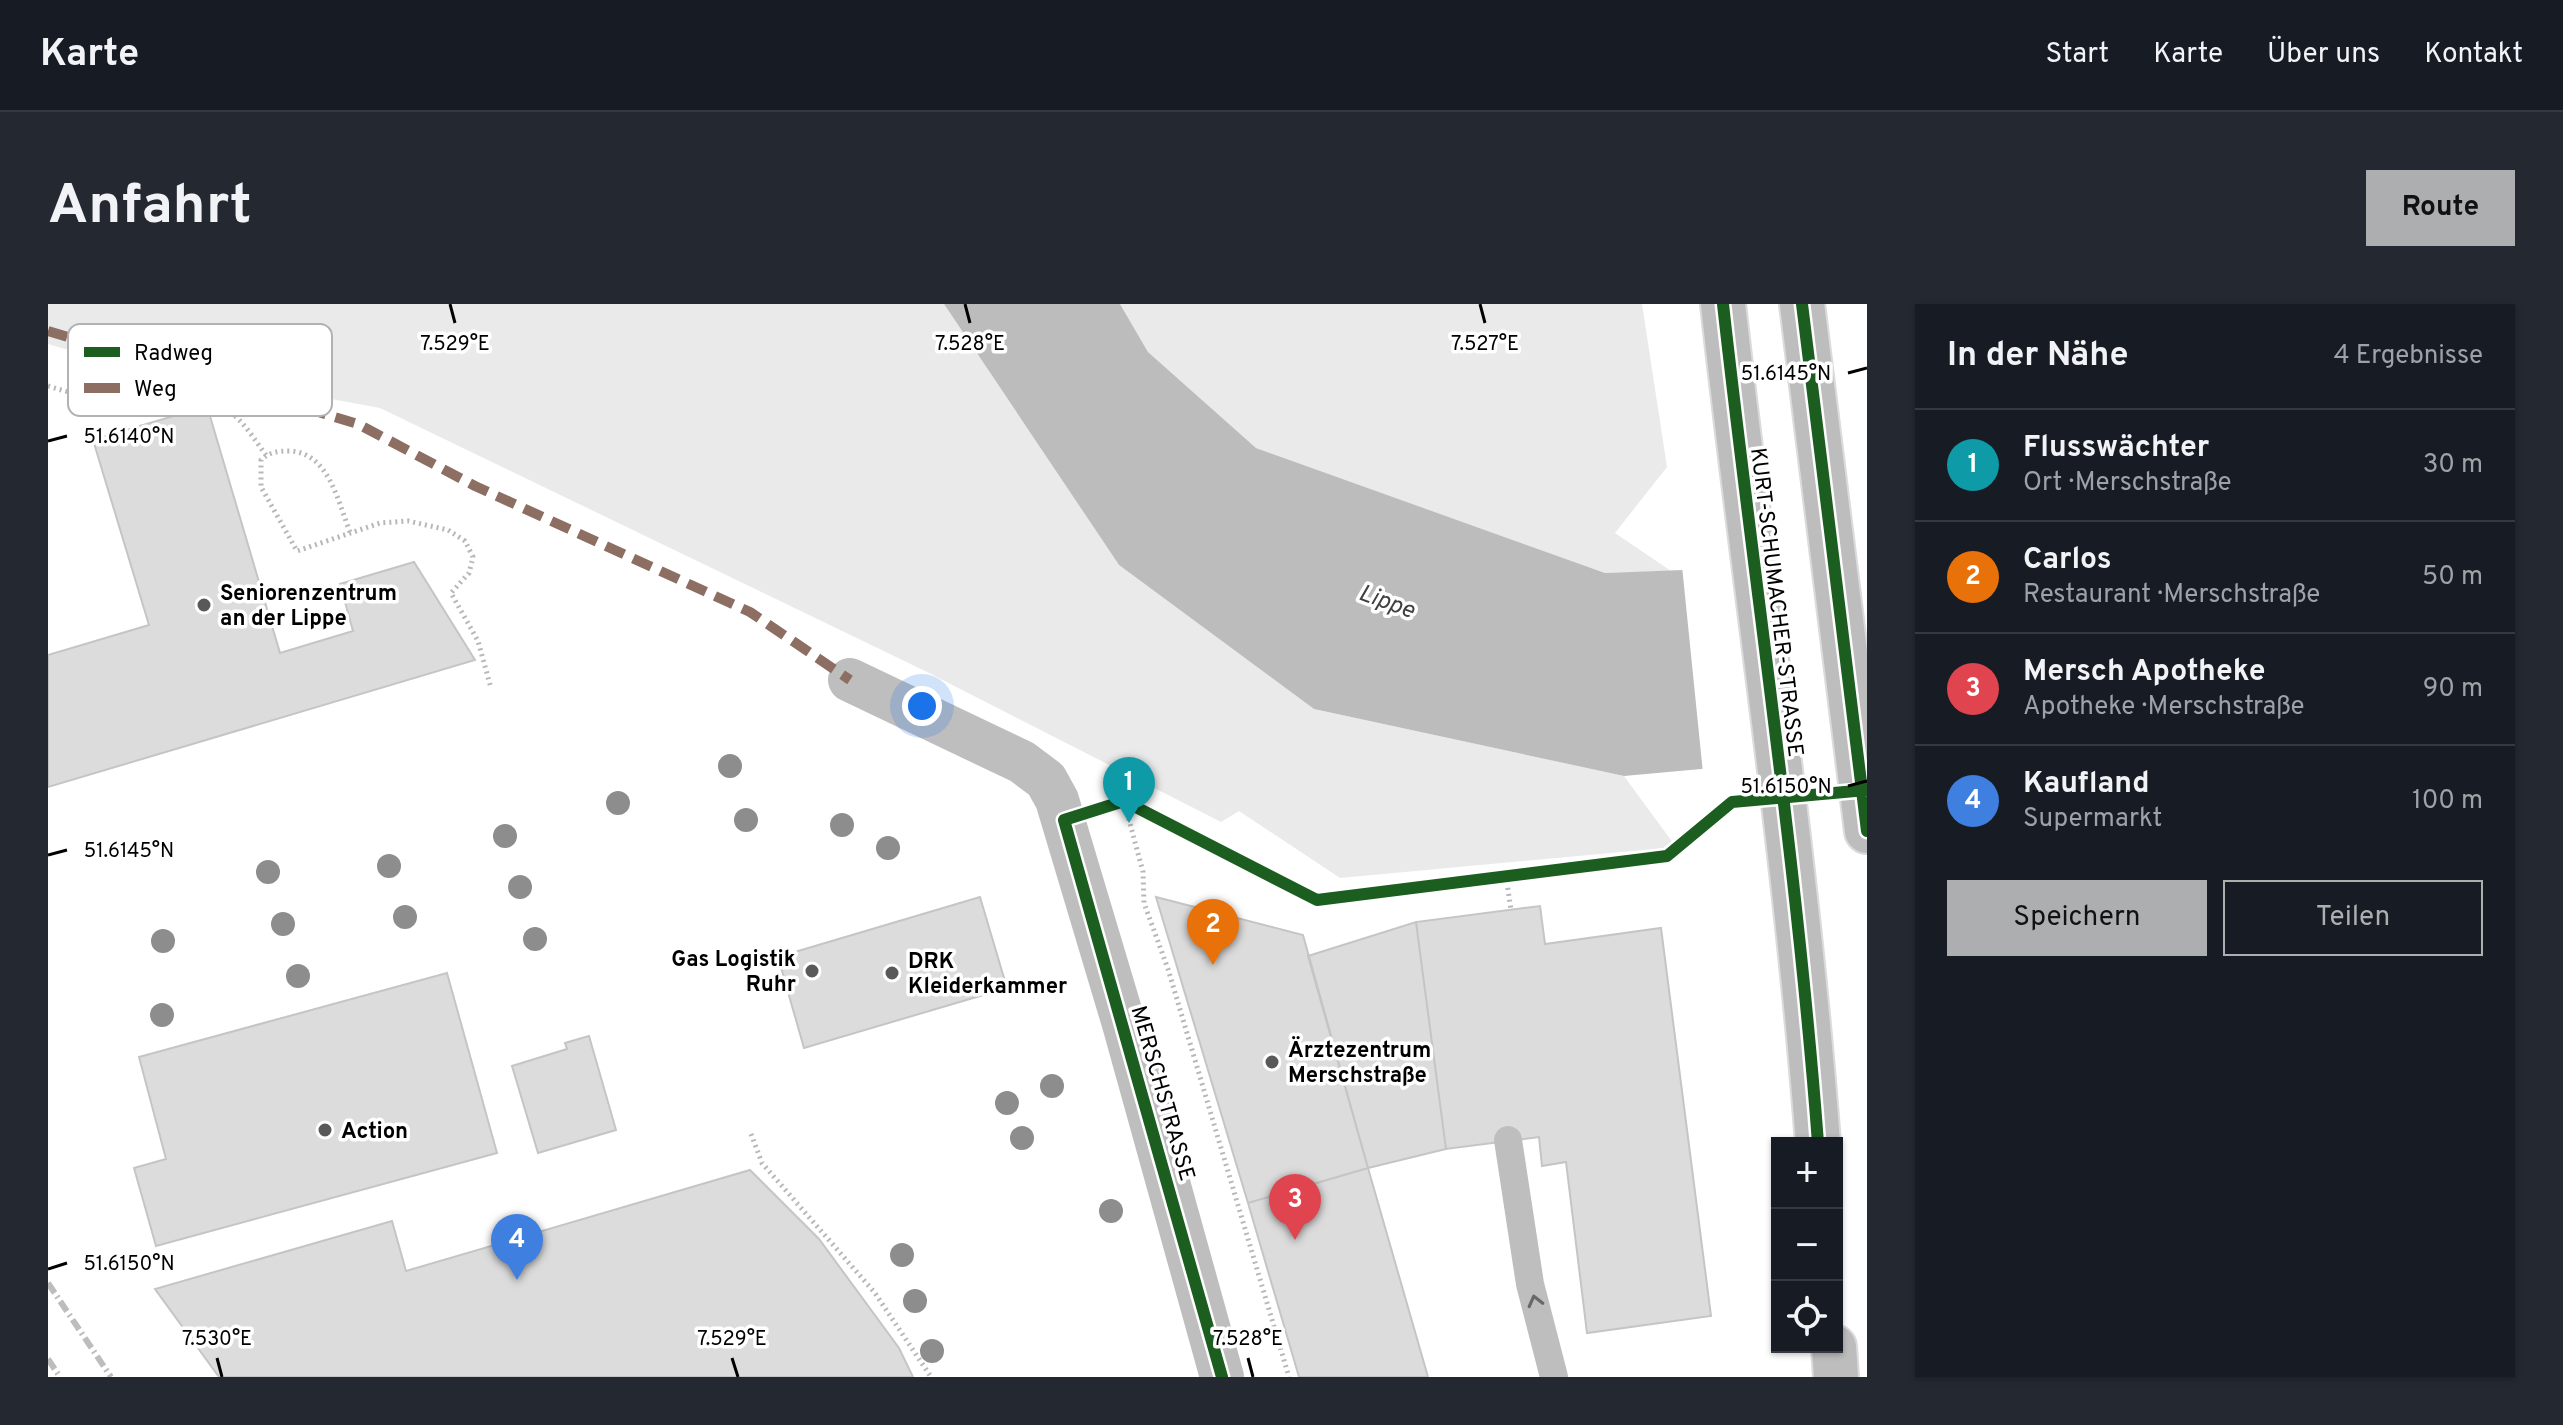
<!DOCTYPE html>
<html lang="de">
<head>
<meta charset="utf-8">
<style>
  :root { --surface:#171b24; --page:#242831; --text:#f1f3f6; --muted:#9ea1a6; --line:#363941; --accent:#adaeaf }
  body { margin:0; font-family:Overpass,sans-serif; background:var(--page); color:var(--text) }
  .controls { position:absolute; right:24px; bottom:24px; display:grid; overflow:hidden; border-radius:0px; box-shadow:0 2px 6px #0004 }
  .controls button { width:72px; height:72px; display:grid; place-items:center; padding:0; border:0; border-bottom:2px solid var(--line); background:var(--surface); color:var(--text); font:40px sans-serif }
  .you { position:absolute; left:874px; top:402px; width:28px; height:28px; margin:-20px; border:6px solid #fff; border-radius:50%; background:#1a73e8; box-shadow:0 0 0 12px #1a73e833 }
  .badge { display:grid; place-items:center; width:52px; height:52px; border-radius:50%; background:var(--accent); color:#fff; font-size:26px; font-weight:700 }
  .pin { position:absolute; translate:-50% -66px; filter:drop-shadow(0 2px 4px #0008) }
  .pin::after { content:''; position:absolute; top:42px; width:28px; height:24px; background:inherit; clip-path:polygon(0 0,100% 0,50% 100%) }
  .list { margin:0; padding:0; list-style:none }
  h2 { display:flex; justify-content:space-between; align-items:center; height:104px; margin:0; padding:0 32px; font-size:34px }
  h2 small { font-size:26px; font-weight:400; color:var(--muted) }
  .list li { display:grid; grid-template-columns:52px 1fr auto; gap:24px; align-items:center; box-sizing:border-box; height:112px; padding:0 32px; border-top:2px solid var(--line) }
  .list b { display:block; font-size:30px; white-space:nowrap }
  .list p { margin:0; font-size:26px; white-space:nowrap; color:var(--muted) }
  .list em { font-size:26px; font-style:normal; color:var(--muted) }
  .actions { display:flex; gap:16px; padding:24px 32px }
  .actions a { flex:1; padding:18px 0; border:2px solid var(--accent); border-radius:0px; text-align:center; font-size:28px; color:var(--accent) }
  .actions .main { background:var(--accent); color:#111 }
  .icon { flex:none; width:44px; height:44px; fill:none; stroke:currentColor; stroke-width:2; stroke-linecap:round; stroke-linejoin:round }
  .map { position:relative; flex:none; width:1819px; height:1073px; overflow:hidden; border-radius:0px }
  header { display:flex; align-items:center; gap:48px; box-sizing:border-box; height:112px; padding:0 40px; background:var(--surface); border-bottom:2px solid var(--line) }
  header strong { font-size:38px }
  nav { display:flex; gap:44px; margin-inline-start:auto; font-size:28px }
  .intro { display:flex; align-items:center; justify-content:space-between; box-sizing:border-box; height:192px; padding:0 48px }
  h1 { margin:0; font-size:56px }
  .button { padding:20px 36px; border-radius:0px; background:var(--accent); color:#111; font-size:28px; font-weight:700 }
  main { display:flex; gap:48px; padding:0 48px }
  aside { flex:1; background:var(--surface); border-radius:0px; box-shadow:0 2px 6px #0004 }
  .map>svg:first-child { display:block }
  .green { fill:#eaeaea }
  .water { fill:#bcbcbc }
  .pier { fill:#fff }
  .building { fill:#dcdcdc; stroke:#c5c5c5; stroke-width:2 }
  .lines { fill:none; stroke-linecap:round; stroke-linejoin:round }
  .primary-casing { stroke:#dbdbdb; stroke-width:48 }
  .path { stroke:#b8b8b8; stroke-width:5; stroke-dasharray:2 4; stroke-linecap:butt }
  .service { stroke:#bebebe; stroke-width:28 }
  .minor { stroke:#bebebe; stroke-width:44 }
  .primary { stroke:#bdbdbd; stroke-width:44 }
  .rail { stroke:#bdbdbd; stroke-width:6; stroke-dasharray:12 4 2 4; stroke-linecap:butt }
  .quiet { stroke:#8d6e63; stroke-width:10; stroke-dasharray:20 10; stroke-linecap:butt }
  .cycleway-casing { stroke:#fff; stroke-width:17 }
  .cycleway { stroke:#1b5e20; stroke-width:12 }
  .tree { fill:#8d8d8d }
  .oneway { stroke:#686868 }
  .ticks { fill:none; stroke:#000; stroke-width:3 }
  .poi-dot { fill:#595959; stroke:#fff; stroke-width:3 }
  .labels { text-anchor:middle; stroke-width:7; stroke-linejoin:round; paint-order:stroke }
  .poi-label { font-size:22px; font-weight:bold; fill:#000; stroke:#fff; text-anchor:start }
  .street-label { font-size:22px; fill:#000; stroke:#fff }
  .water-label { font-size:24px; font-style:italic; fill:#404040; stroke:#fff }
  .key { fill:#fff; stroke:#b2b2b2; stroke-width:2 }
  .key-label { font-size:22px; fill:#000 }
  .ticks-label { font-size:20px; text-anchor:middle; fill:#000; stroke:#fff; stroke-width:7; stroke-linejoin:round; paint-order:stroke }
</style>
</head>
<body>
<header>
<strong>Karte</strong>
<nav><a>Start</a><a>Karte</a><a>Über uns</a><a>Kontakt</a></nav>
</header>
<div class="intro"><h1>Anfahrt</h1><a class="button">Route</a></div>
<main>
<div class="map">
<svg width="1819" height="1073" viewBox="0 0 1819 1073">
  <rect width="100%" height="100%" fill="#fff"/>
  <path class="green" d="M0 0H896L1071 261 1266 405 1576 472 1628 543 1292 574 1191 507 1173 518 877 367 332 104 24 47 0 40Z
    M1072 0H1594L1619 163 1567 229 1623 267 1557 269 1208 144 1100 48Z"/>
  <path class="water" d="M896 0H1072L1100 48 1208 144 1557 269 1819 259V450L1576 472 1266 405 1071 261Z"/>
  <path class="pier" d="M1819 255V454L1655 469 1634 262Z"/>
  <path class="building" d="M159 102 232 349 305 327 292 280 366 258 427 356 0 483V351L101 321 45 136Z
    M932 593 959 684 756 744 730 653Z
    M1108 593 1255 631 1320 864 1200 899Z
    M1492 602 1497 640 1613 624 1663 1012 1539 1029 1518 858 1494 862 1491 833 1398 845 1368 618Z
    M1368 618 1398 845 1320 864 1260 652Z
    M399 669 449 849 108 942 86 864 118 855 91 753Z
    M541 732 568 826 490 849 464 762 519 745 517 739Z
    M1320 864 1380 1073H1251L1200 899Z
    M702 866 771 935 851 1044 865 1073H171L107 985 344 917 358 967Z"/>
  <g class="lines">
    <defs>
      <path id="primary" d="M1675 0C1706 280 1749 558 1770 839
        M1754 0 1819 527
        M1786 1043 1788 1073"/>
    </defs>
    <use href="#primary" class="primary-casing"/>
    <path class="path" d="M0 82C29 91 55 97 85 98 112 100 146 93 171 102 192 110 205 134 218 151
      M302 228C290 198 281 149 242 147 230 147 221 148 213 156V183L249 247 332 219 360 217 400 226 417 237 425 253 421 269 403 289 430 337 443 384
      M1076 497 1095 568 1096 599 1120 665 1241 1073
      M1458 572 1463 606
      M703 830 714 859 827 989 883 1073"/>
    <path class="service" d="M1460 836 1482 980 1506 1073"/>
    <path class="minor" d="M802 376 974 458 998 476 1009 496 1076 720 1174 1073"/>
    <use href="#primary" class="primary"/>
    <path class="rail" d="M0 979 63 1073
      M0 1055 12 1073"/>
    <path class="quiet" d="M0 27 310 120 427 182 702 308 802 376"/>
    <defs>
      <path id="cycleway" d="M1675 0C1706 280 1749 558 1770 839
        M1754 0 1819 527
        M1174 1073 1016 516 1076 497 1269 596 1619 552 1684 498 1819 486"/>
    </defs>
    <use href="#cycleway" class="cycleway-casing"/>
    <use href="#cycleway" class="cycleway"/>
  </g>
  <g class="tree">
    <circle cx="682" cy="462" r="12"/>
    <circle cx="570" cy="499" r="12"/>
    <circle cx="698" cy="516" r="12"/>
    <circle cx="794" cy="521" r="12"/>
    <circle cx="457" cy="532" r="12"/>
    <circle cx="840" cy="544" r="12"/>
    <circle cx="341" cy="562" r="12"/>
    <circle cx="220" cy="568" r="12"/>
    <circle cx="472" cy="583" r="12"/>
    <circle cx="357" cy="613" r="12"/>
    <circle cx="235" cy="620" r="12"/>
    <circle cx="487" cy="635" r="12"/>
    <circle cx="115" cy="637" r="12"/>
    <circle cx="250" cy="672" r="12"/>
    <circle cx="114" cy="711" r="12"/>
    <circle cx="1004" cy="782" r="12"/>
    <circle cx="959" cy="799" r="12"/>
    <circle cx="974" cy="834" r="12"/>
    <circle cx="1063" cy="907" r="12"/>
    <circle cx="854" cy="951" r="12"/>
    <circle cx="867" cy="997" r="12"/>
    <circle cx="884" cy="1047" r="12"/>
  </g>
  <defs><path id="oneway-chevron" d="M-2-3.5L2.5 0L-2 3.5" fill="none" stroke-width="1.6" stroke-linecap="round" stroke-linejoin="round" transform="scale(2)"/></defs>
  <use class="oneway" href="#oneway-chevron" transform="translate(1487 997) rotate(-104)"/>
  <path class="ticks" d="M402 0 407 19M917 0 922 19M1432 0 1437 19M1800 69 1819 64M0 137 19 132M1800 482 1819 477M0 551 19 546M0 965 19 959M169 1054 174 1073M684 1054 690 1073M1200 1054 1205 1073"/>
  <g class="poi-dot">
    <circle cx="156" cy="301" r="8"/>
    <circle cx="764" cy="667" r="8"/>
    <circle cx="844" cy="669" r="8"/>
    <circle cx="1224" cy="758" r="8"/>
    <circle cx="277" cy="826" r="8"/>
  </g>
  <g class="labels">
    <g class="poi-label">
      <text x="172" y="296">Seniorenzentrum<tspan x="172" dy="25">an der Lippe</tspan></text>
      <text x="748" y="662" text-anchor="end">Gas Logistik<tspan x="748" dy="25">Ruhr</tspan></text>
      <text x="860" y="664">DRK<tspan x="860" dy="25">Kleiderkammer</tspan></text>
      <text x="1240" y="753">Ärztezentrum<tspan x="1240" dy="25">Merschstraße</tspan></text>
      <text x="293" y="834">Action</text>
    </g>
    <g class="street-label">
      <text transform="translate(1730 298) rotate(83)" y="8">KURT-SCHUMACHER-STRASSE</text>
      <text transform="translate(1116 789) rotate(74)" y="8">MERSCHSTRASSE</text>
    </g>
    <g class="water-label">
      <text transform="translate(1339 297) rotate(20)" y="8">Lippe</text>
    </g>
  </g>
  <rect x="20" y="20" width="264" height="92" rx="12" class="key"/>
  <rect x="36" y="43" width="36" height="10" fill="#1b5e20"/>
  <rect x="36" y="79" width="36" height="10" fill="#8d6e63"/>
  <g class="key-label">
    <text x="86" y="56">Radweg</text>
    <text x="86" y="92">Weg</text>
  </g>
  <g class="ticks-label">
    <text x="407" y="46">7.529°E</text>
    <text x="922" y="46">7.528°E</text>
    <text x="1437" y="46">7.527°E</text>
    <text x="1738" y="76">51.6145°N</text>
    <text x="81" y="139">51.6140°N</text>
    <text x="1738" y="489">51.6150°N</text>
    <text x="81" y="553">51.6145°N</text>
    <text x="81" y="966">51.6150°N</text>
    <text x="169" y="1041">7.530°E</text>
    <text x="684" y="1041">7.529°E</text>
    <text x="1200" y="1041">7.528°E</text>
  </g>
</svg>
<div class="controls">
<button>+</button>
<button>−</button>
<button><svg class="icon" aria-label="locate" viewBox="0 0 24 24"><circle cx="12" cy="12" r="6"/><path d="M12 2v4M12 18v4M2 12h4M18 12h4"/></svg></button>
</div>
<div class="you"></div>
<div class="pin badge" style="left:1081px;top:519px;background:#0f9aa8">1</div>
<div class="pin badge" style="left:1165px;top:661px;background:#e8710a">2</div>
<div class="pin badge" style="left:1247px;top:936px;background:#e0444e">3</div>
<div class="pin badge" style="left:469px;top:976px;background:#3f7fe0">4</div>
</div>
<aside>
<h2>In der Nähe<small>4 Ergebnisse</small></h2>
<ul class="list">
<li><span class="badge" style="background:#0f9aa8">1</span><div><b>Flusswächter</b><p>Ort · Merschstraße</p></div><em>30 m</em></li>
<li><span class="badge" style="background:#e8710a">2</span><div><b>Carlos</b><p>Restaurant · Merschstraße</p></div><em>50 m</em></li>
<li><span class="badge" style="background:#e0444e">3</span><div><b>Mersch Apotheke</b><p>Apotheke · Merschstraße</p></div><em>90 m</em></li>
<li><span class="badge" style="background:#3f7fe0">4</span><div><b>Kaufland</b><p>Supermarkt</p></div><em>100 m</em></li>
</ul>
<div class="actions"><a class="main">Speichern</a><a>Teilen</a></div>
</aside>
</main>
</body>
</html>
